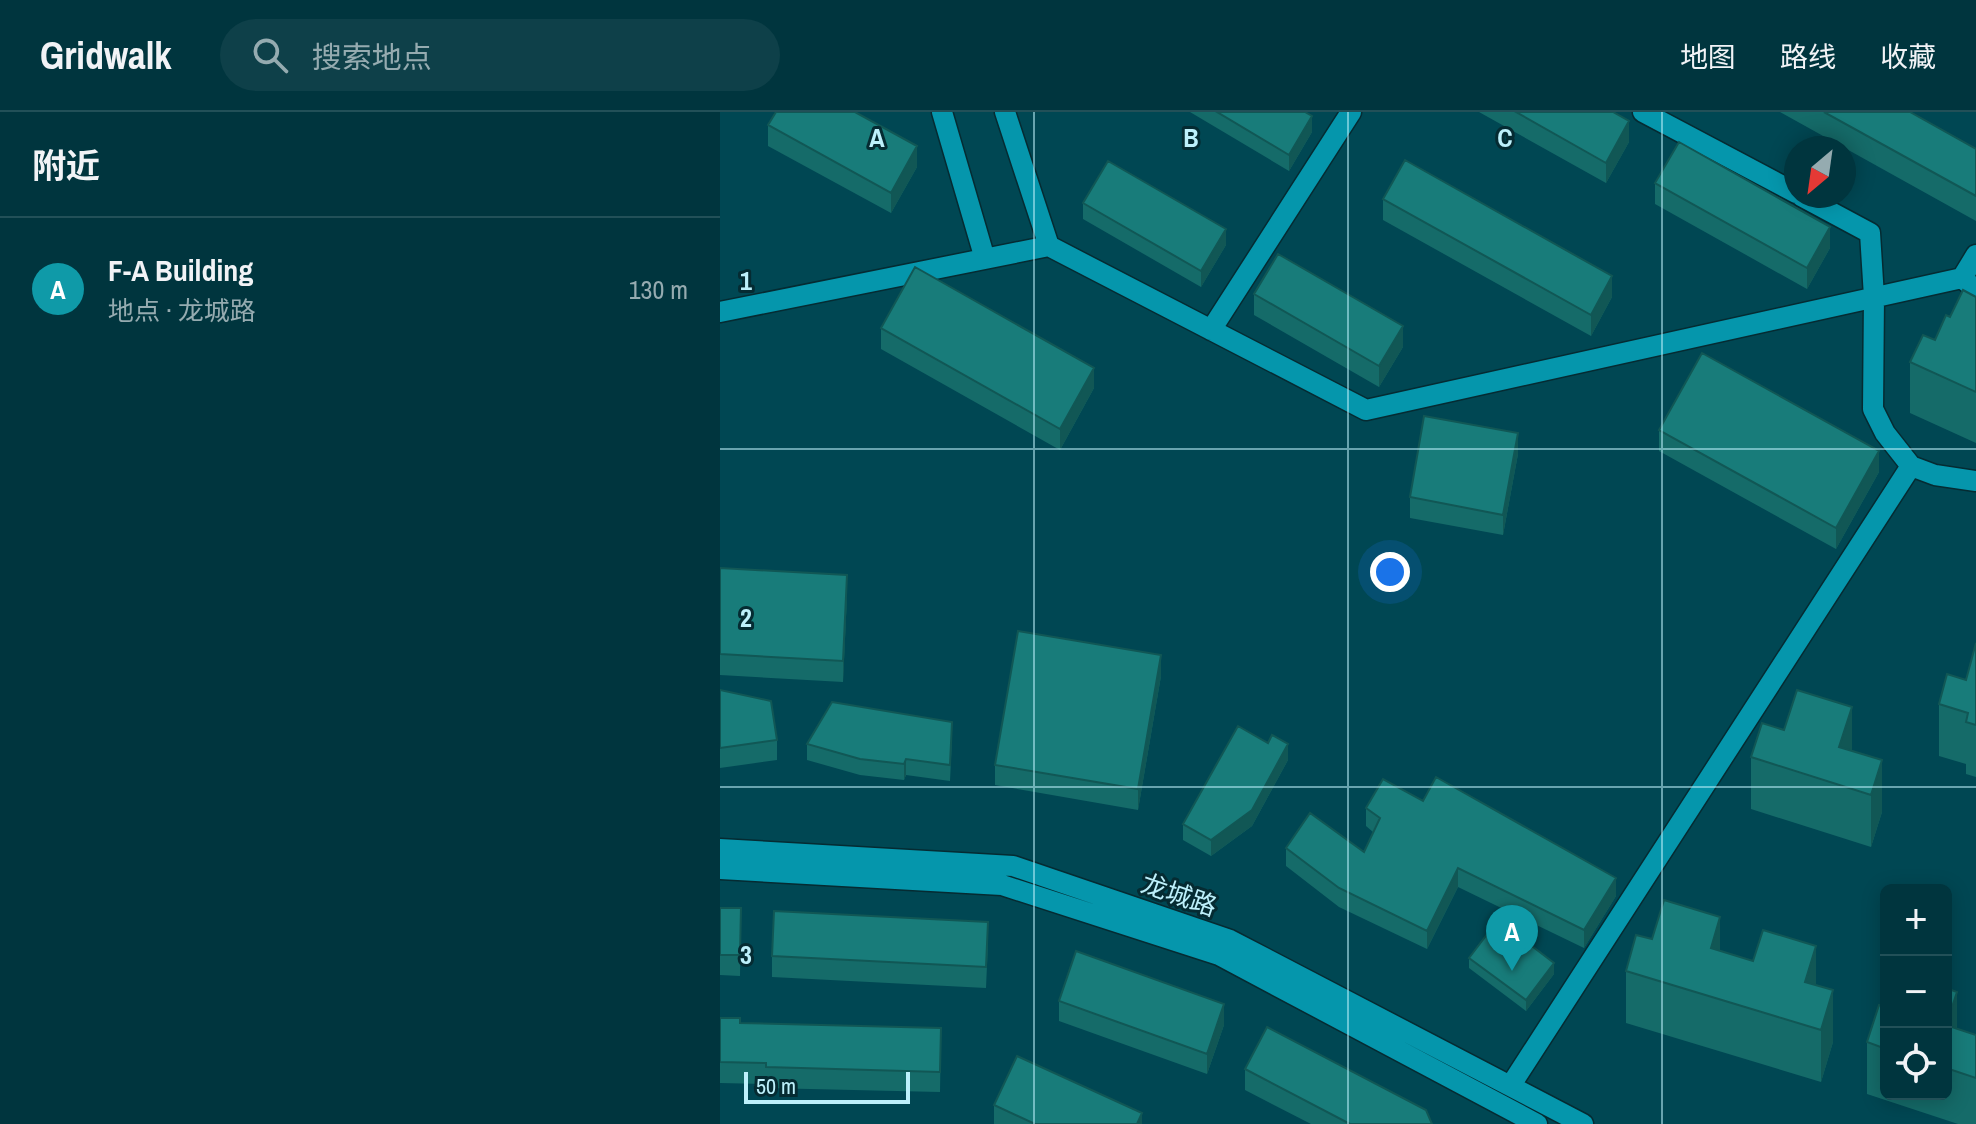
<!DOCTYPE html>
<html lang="zh">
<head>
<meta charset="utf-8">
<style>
  :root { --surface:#00353e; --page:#0e4049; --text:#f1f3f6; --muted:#95abb0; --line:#225058; --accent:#8c9099 }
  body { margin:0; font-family:"Archivo Narrow","Noto Sans SC",sans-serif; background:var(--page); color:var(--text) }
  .controls { position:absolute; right:24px; bottom:24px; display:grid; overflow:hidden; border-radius:12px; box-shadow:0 4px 20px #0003 }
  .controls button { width:72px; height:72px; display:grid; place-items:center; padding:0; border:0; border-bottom:2px solid var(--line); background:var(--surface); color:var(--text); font:40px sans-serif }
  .compass { position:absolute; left:1064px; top:24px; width:72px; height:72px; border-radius:50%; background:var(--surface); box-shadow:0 4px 20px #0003; rotate:209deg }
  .scale { position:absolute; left:24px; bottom:20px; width:166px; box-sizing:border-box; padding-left:8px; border:4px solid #bdf0fb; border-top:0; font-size:22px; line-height:28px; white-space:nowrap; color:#bdf0fb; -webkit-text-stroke:6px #052b32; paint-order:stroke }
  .you { position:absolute; left:670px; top:460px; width:28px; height:28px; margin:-20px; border:6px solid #fff; border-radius:50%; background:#1a73e8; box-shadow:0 0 0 12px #1a73e833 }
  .badge { display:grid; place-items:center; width:52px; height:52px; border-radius:50%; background:var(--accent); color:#fff; font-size:26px; font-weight:700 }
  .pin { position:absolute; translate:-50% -66px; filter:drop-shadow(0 2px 4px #0008) }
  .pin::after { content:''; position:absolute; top:42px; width:28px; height:24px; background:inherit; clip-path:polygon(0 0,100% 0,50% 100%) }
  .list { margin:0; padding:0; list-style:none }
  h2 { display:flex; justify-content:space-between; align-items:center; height:104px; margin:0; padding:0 32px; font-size:34px }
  h2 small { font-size:26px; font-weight:400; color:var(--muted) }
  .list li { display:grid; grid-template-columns:52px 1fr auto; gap:24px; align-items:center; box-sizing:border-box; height:144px; padding:0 32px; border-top:2px solid var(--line) }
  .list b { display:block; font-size:30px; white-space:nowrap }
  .list p { margin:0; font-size:26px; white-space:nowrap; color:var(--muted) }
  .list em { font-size:26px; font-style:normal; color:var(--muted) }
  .icon { flex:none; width:44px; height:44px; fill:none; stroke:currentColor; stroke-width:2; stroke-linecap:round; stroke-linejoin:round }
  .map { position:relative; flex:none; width:1256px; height:1012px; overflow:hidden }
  header { display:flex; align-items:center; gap:48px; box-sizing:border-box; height:112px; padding:0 40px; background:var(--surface); border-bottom:2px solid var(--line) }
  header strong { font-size:38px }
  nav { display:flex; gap:44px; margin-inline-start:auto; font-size:28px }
  .search { width:560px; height:72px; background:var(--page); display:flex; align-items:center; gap:20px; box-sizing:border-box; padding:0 28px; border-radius:44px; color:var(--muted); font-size:30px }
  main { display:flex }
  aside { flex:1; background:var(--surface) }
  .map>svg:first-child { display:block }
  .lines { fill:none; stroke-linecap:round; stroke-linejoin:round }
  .minor-casing { stroke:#052b32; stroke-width:23 }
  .minor { stroke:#0596ac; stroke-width:20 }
  .wall { fill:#156b69 }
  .shaded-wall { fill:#115755 }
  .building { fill:#187c7a; stroke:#115755; stroke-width:2 }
  .grid { fill:none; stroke:#bdf0fb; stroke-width:2; stroke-opacity:0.55 }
  .labels { text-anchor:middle; stroke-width:6; stroke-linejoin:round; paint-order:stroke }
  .street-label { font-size:26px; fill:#bdf0fb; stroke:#052b32 }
  .grid-label { font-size:26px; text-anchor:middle; font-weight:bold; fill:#bdf0fb; stroke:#052b32; stroke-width:6; stroke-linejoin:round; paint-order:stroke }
</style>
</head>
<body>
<header>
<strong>Gridwalk</strong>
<div class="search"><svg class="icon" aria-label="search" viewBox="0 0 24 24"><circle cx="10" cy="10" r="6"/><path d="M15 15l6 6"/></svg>搜索地点</div>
<nav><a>地图</a><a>路线</a><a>收藏</a></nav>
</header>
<main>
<aside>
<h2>附近<small></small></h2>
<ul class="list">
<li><span class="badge" style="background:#0f9aa8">A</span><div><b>F-A Building</b><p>地点 · 龙城路</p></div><em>130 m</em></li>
</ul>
</aside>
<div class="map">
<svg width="1256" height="1012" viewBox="0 0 1256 1012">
  <rect width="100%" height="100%" fill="#004753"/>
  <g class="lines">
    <defs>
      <path id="minor" d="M222 0 265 147
        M285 0 329 134
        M923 0 1076 81
        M1081 84 1150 121 1154 185 1153 297 1165 321 1191 354 1215 363 1256 369
        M1242 166 1256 143
        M0 200 329 134 646 298 1242 166 1256 178
        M491 218 631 0
        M0 737 293 754 510 828 863 1012
        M0 757 282 773 499 843 817 1012
        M791 973 1191 354"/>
    </defs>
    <use href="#minor" class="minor-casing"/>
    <use href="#minor" class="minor"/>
  </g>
  <path class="wall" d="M470 0H585L592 20 569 59Z
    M759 0H893L909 30 886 71Z
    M1060 0H1190L1256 37V109Z
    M48 13 197 55 171 101 48 34Z
    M935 71 1110 136 1087 177 935 92Z
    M663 87 892 185 871 224 663 108Z
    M363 91 506 133 481 175 363 107Z
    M534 182 683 235 659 275 534 203Z
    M1256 185V331L1190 301V250L1215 228 1230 205Z
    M161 216 374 276 340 338 161 237Z
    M939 318 1159 360 1116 437 939 339Z
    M798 342 783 423 690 406V385Z
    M0 456 127 484 123 570 0 563Z
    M1256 531V665L1246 662V652L1219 644V592L1246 568Z
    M441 564 418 698 275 673V653Z
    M0 578 57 628V648L0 656Z
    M232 626 230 669 186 663 184 668 140 663 87 648V632Z
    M548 631 568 648 532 714 491 744 463 728V712Z
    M1132 639 1162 700 1151 735 1031 697V645Z
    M703 689 896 784 864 836 738 775 707 837 619 795 566 754V736L644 740 653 720 646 714V696Z
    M0 796H21L20 864 0 863Z
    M932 827 1000 839 1096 873 1113 930 1101 970 906 911V859Z
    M268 830 266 876 52 865V844Z
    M749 846 834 862 806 899 749 856Z
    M1226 876 1237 917 1256 923V1012H1238L1147 982V930L1166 895V982H1226Z
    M339 889 504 913 487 962 339 909Z
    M0 906 20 911 221 916 220 980 46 976V972L0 971Z
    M525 957 712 1012H591L525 978Z
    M274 993 422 1012H274Z"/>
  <path class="shaded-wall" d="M592 4V20L569 59V43Z
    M909 9V30L886 71V51Z
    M197 34V55L171 101V81Z
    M1110 115V136L1087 177V156Z
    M506 117V133L481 175V159Z
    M892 164V185L871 224V203Z
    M683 214V235L659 275V254Z
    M374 256V276L340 338V317Z
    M798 321V342L783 423V403Z
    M1159 339V360L1116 437V416Z
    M127 463V484L123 570V549Z
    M441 543V564L418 698V677Z
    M1132 595V646L1119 635Z
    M568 632V648L532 714 491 744V728Z
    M186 647V663L184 668V652Z
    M1162 648V700L1151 735V683Z
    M738 756V775L707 837V819Z
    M896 766V784L864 836V818Z
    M1000 805V857L991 836Z
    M1096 834V885L1085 870Z
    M834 851V862L806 899V888Z
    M1113 878V930L1101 970V918Z
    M1237 880V932L1226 913Z
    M504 892V913L487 962V942Z
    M422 1001V1012H417Z"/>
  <path class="building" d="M56 0H135L197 34 171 81 48 13Z
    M497 0H585L592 4 569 43Z
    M796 0H893L909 9 886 51Z
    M1104 0H1190L1256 37V84Z
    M959 30 1110 115 1087 156 935 71Z
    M685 48 892 164 871 203 663 87Z
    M388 49 506 117 481 159 363 91Z
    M558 142 683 214 659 254 534 182Z
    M195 155 374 256 340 317 161 216Z
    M1243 178 1256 185V280L1190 250 1203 223 1215 228 1226 203 1230 205Z
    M982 241 1159 339 1116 416 939 318Z
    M704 304 798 321 783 403 690 385Z
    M0 456 127 463 123 549 0 542Z
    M298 519 441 543 418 677 275 653Z
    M1256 531V613L1246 610 1248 601 1219 592 1227 562 1246 568Z
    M0 578 51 589 57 628 0 636Z
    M1077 578 1132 595 1119 635 1162 648 1151 683 1031 645 1042 611 1064 618Z
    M112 590 232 610 230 653 186 647 184 652 140 647 87 632Z
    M518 614 548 631 552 623 568 632 532 698 491 728 463 712Z
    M716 665 896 766 864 818 738 756 707 819 619 776 566 736 590 701 644 740 660 706 646 696 663 667 703 689Z
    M944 788 1000 805 991 836 1033 849 1043 818 1096 834 1085 870 1113 878 1101 918 906 859 916 823 932 827Z
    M0 796H21L20 843H0Z
    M54 799 268 810 266 855 52 844Z
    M778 808 834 851 806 888 749 846Z
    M356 839 504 892 487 942 339 889Z
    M1226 876 1237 880 1226 913 1256 923V966L1226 956Z
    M1159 893 1166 895V937L1147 930Z
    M0 906H20V911L221 916 220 960 46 955V951L0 950Z
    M547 915 706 998 712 1012H630L525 957Z
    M297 944 422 1001 417 1012H315L274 993Z"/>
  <path class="grid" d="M314 0V1012M628 0V1012M942 0V1012M0 337H1256M0 675H1256"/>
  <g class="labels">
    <g class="street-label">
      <text transform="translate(459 783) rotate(19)" y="9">龙城路</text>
    </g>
  </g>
  <g class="grid-label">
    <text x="157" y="35">A</text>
    <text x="471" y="35">B</text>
    <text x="785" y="35">C</text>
    <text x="26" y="178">1</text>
    <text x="26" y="515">2</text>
    <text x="26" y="852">3</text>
  </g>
</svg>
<div class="controls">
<button>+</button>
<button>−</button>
<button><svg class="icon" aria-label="locate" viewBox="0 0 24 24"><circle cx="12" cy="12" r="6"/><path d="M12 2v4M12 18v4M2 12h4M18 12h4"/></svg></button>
</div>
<svg class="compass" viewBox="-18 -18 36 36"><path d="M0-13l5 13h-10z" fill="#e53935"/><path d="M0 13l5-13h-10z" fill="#95abb0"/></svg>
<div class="scale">50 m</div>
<div class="you"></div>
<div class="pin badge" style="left:792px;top:859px;background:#0f9aa8">A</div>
</div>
</main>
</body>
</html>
